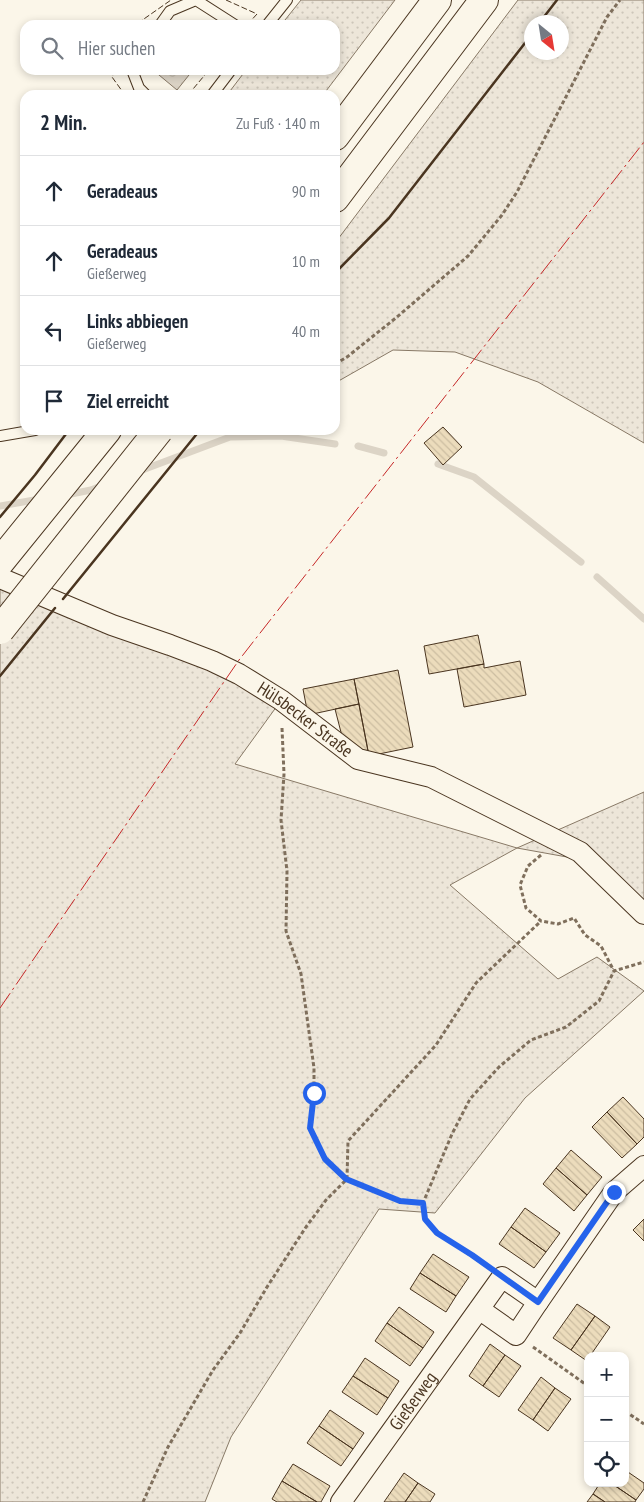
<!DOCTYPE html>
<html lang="de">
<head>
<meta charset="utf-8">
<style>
  :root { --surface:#fff; --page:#f2f2f3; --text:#1f2937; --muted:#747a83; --line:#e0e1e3 }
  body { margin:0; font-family:"PT Sans Narrow",sans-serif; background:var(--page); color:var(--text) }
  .controls { position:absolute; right:15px; bottom:15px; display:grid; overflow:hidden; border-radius:10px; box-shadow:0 2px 8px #0003 }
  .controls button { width:45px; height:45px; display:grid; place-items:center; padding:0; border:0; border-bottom:1px solid var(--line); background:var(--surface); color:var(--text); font:25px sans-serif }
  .compass { position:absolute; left:524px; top:15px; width:45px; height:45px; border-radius:50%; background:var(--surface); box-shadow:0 2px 8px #0003; rotate:150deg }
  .stop { position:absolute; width:15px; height:15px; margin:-11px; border:4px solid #2563eb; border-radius:50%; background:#fff }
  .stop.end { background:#2563eb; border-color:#fff; box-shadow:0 1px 5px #0008 }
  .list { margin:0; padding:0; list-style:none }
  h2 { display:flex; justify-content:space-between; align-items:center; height:65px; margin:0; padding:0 20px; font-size:21px }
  h2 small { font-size:16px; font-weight:400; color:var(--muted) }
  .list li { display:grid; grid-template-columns:32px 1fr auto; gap:15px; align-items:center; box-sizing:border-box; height:70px; padding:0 20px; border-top:1px solid var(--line) }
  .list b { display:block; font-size:19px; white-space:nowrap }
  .list p { margin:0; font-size:16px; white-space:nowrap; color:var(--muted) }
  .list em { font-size:16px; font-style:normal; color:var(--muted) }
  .icon { flex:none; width:28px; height:28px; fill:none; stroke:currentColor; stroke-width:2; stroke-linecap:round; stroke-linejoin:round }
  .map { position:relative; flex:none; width:644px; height:1502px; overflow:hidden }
  .search { position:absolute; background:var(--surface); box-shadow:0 2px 8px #0003; left:20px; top:20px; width:320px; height:55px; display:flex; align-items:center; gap:12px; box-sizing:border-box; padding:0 18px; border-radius:15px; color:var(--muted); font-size:19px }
  .panel { position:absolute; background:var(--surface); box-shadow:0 2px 8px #0003; left:20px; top:90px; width:320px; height:345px; border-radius:15px }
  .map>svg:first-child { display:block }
  .grass { fill:url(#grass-dots); stroke:#887966; fill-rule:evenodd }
  .water { fill:url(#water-ripples); stroke:#887966 }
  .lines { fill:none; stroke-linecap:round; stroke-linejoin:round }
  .stream { stroke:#dcd4c6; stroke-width:7 }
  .building { fill:url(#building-back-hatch); stroke:#4a3520 }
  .service-casing { stroke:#4a3520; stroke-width:12 }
  .minor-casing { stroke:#4a3520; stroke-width:22 }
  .motorway-casing { stroke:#4a3520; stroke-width:30 }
  .path { stroke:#7f6f5c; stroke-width:3; stroke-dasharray:4 2.5; stroke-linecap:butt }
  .service { stroke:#fbf6e9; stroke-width:10 }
  .minor { stroke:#fbf6e9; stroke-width:20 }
  .motorway { stroke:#fbf6e9; stroke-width:28 }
  .motorway-bridge-casing { stroke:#4a3520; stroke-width:30; stroke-linecap:butt }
  .motorway-bridge { stroke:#fbf6e9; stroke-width:28 }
  .fence { stroke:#4a3520; stroke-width:1; stroke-dasharray:6 2.5; stroke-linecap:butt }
  .wall { stroke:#4a3520; stroke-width:2.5 }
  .power { stroke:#c62828; stroke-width:1; stroke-dasharray:18 4 2.5 4; stroke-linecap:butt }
  .route { stroke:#2563eb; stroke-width:6 }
  .labels { text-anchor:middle; stroke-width:4; stroke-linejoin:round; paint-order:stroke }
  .street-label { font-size:18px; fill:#4a3520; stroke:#fbf6e9 }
</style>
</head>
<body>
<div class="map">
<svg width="644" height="1502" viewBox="0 0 644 1502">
  <defs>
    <pattern id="grass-dots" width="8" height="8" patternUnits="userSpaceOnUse" patternTransform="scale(1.25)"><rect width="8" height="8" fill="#ede6d9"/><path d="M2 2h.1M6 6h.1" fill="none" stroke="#cdc6ba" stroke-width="1.8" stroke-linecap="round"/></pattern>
    <pattern id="water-ripples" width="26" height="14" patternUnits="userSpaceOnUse" patternTransform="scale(1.25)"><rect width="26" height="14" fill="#dcd4c6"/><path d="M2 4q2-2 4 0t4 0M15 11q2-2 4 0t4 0" fill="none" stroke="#beb7aa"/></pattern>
    <pattern id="building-back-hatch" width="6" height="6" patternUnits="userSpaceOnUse" patternTransform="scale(1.25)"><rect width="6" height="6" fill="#ecdcbc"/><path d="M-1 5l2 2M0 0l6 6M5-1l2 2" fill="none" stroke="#ccbda1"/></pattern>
  </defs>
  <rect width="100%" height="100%" fill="#fbf6e9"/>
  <path class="grass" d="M301 0H395L323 95H227L246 70H335V25H281Z
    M518 0H644V443L538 382 455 352 393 350 335 383V243ZM532 22H562V52H532Z
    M0 581 214 667 277 706 235 764 517 848 644 792V919L578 859 517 848 450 885 558 979 597 957 644 991 525 1098 435 1213 379 1209 231 1437 205 1502H0Z"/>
  <path class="water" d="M153 70H193L177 90Z"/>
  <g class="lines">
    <path class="stream" d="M358 446 384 453
      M438 464 474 477 581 562
      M137 472 230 437 281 436 335 444
      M66 495 91 490 101 486
      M0 506 40 499
      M597 577 644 619"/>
  </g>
  <path class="building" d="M443 427 462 447 443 465 424 443Z
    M478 635 484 664 429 674 424 646Z
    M520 661 526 695 464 707 457 669 484 664V668Z
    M398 670 413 747 369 756 354 679Z
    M354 679 359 704 308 715 303 689Z
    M359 704 369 756 344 744 335 709Z
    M623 1097 644 1119V1137L637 1144 607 1112Z
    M607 1112 637 1144 622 1158 592 1127Z
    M571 1150 602 1177 587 1195 556 1168Z
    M556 1168 587 1195 574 1211 543 1184Z
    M525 1208 560 1233 546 1252 511 1227Z
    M644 1219V1241L633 1230Z
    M511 1227 546 1252 534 1268 499 1244Z
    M433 1254 469 1277 456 1296 420 1273Z
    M420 1273 456 1296 446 1312 410 1289Z
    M577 1304 595 1316 571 1350 553 1338Z
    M399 1307 434 1332 423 1348 387 1323Z
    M595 1316 610 1327 590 1356H588L587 1361 571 1350Z
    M387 1323 423 1348 410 1366 375 1341Z
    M490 1344 505 1355 483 1386 469 1376Z
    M505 1355 521 1366 499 1397 483 1386Z
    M365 1358 399 1381 388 1398 353 1376Z
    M353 1376 388 1398 377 1415 342 1392Z
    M541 1377 555 1388 533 1420 518 1410Z
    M555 1388 571 1399 548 1431 533 1420Z
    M330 1410 364 1433 353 1449 319 1426Z
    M319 1426 353 1449 341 1466 307 1443Z
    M293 1464 330 1486 321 1502H317L282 1481Z
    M625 1470 644 1483V1489L636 1500 611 1483H625Z
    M404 1473 418 1483 405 1502H384Z
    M282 1481 317 1502H277L272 1499Z
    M418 1483 435 1494 430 1502H405Z
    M600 1483H611L636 1500 635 1502H605L593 1494Z
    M593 1494 605 1502H587Z"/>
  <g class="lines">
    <defs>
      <path id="service" d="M160 25 170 11 196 0 235 25
        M267 25 287 0
        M132 70 139 88 146 95
        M212 95 231 70
        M0 436 35 430"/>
      <g id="minor">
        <path id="s1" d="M0 578 112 625 170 645 212 661 239 674 281 700 358 759 431 777 580 852 644 914"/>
        <path d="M538 1302 614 1192 644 1166"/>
        <path id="s2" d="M341 1502 502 1277 538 1302 516 1335 479 1309"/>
      </g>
      <path id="motorway" d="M335 136 437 0
        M335 198 484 0
        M0 562 107 430"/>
    </defs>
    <use href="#service" class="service-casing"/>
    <use href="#minor" class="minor-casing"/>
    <use href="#motorway" class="motorway-casing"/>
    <path class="path" d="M335 364 347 357 397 317 468 256 502 215 517 192 607 17 620 0
      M282 728 284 774 281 820 287 871 286 931 301 974 314 1068V1093L310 1128 325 1159 347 1179 400 1201 423 1203
      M541 855 528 866 520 885 526 908 541 921 558 924 574 918 585 935 601 946 614 971
      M485 1265 437 1233 425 1219 423 1203 452 1134 470 1099 499 1067 531 1040 566 1027 599 1001 614 971 644 962
      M533 1347 588 1386
      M625 1411 644 1424
      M143 1502 168 1447 213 1370 240 1333 267 1287 306 1227 326 1200 347 1179 348 1141 436 1045 476 983 541 921"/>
    <use href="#service" class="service"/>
    <use href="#minor" class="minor"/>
    <use href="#motorway" class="motorway"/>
    <defs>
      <path id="motorway-bridge" d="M0 630 159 430"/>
    </defs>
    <use href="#motorway-bridge" class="motorway-bridge-casing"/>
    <use href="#motorway-bridge" class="motorway-bridge"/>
    <path class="fence" d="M226 0 257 14 247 25
      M139 25 141 21 171 0
      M116 70 112 77 125 95
      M188 95 209 70"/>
    <path class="wall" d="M540 22 557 0
      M335 273 389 218 532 34
      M0 517 35 475 69 430
      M63 599 200 430
      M0 676 55 608"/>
    <path class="power" d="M0 1008 239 660 644 142"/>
  </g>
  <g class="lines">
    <path class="route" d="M314 1093 310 1128 325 1159 346 1179 400 1201 423 1203 425 1219 437 1233 472 1255 538 1302 614 1192"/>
  </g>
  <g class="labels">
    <g class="street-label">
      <text dy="6" stroke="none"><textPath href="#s1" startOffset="338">Hülsbecker Straße</textPath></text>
      <text dy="6" stroke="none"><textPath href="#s2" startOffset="124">Gießerweg</textPath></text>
    </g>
  </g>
</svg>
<div class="controls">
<button>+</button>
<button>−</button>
<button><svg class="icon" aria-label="locate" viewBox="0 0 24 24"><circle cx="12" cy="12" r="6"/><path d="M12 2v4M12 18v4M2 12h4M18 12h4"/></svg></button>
</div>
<svg class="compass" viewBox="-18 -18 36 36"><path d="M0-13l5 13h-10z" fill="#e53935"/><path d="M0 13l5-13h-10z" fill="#747a83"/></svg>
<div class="stop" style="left:314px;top:1093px"></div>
<div class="stop end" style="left:614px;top:1192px"></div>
<div class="search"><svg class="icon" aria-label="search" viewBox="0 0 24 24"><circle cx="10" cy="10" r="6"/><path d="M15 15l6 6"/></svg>Hier suchen</div>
<section class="panel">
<h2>2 Min.<small>Zu Fuß · 140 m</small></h2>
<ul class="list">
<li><svg class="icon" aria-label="ahead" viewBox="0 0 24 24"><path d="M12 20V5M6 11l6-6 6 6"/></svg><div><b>Geradeaus</b></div><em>90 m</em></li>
<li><svg class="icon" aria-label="ahead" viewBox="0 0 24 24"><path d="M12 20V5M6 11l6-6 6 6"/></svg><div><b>Geradeaus</b><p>Gießerweg</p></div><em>10 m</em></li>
<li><svg class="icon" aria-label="left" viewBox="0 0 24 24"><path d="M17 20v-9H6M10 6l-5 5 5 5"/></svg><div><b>Links abbiegen</b><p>Gießerweg</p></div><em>40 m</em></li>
<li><svg class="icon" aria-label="arrive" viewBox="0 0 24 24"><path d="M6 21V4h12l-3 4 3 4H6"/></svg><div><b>Ziel erreicht</b></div></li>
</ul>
</section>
</div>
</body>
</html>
